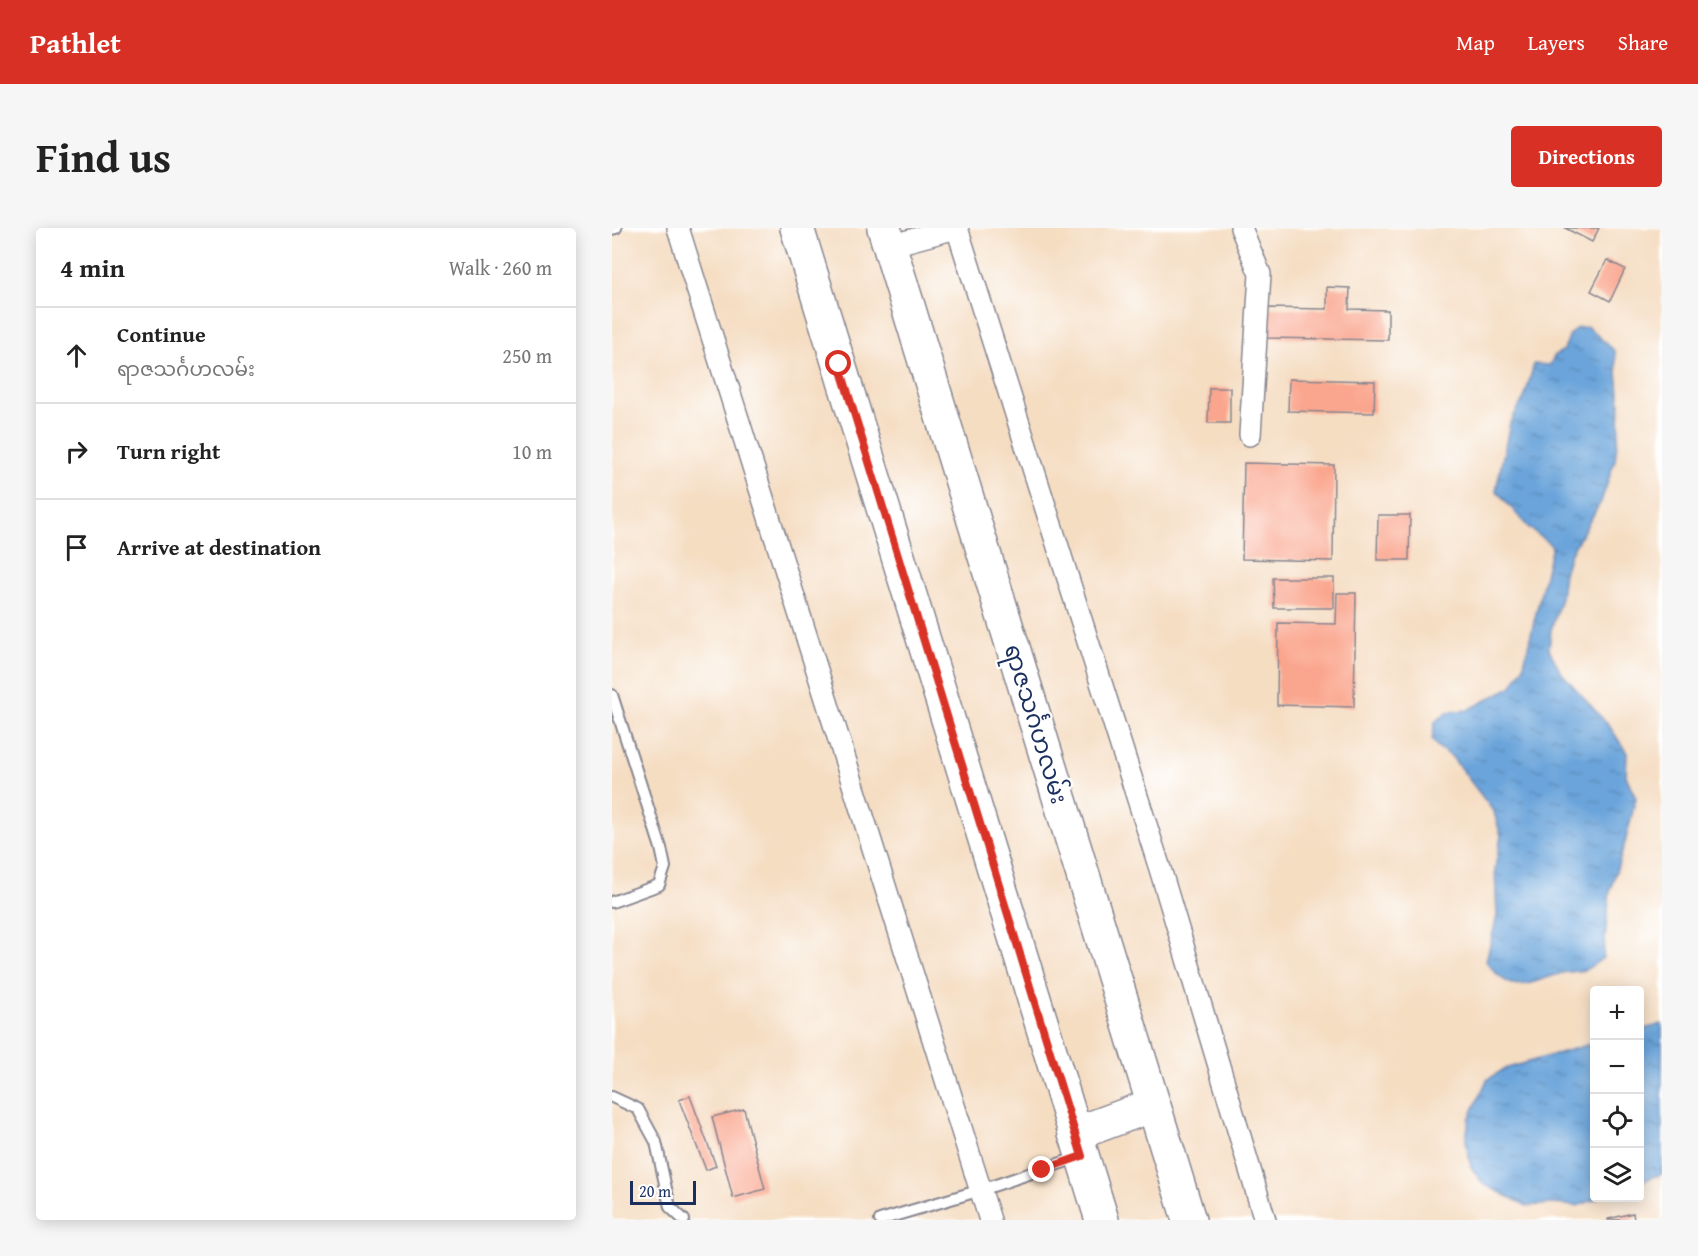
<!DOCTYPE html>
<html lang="en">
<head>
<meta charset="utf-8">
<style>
  :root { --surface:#fff; --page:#f6f6f6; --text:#222; --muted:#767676; --line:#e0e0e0; --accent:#d93025 }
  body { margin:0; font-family:"Gentium Book Plus","Noto Sans Myanmar",serif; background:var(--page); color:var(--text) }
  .controls { position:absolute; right:18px; bottom:18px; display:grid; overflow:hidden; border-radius:6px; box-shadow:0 3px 15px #0003 }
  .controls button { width:54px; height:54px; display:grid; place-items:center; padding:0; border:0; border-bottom:2px solid var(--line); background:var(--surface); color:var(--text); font:30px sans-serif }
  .scale { position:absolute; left:18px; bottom:15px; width:66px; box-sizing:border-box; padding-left:6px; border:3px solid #1b2f5e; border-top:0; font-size:16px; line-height:21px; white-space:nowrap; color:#1b2f5e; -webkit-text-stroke:4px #fff; paint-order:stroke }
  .stop { position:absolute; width:18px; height:18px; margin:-14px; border:4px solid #d93025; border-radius:50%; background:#fff }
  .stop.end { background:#d93025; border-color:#fff; box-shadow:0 2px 6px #0008 }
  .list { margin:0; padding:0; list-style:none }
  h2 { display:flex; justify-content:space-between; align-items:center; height:78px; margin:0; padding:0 24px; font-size:26px }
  h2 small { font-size:20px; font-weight:400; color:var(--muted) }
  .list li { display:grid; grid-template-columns:39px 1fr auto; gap:18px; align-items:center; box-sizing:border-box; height:96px; padding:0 24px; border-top:2px solid var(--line) }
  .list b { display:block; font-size:22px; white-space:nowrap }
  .list p { margin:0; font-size:20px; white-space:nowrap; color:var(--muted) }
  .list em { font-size:20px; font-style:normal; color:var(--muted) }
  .icon { flex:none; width:33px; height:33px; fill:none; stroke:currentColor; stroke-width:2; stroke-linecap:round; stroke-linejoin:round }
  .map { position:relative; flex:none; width:1050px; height:992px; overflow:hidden; border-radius:6px }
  header { display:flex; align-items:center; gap:36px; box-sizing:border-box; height:84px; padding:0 30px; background:var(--accent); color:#fff }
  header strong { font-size:28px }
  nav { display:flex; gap:33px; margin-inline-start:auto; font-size:21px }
  .intro { display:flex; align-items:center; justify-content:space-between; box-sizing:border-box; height:144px; padding:0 36px }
  h1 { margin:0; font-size:42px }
  .button { padding:15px 27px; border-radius:6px; background:var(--accent); color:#fff; font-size:21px; font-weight:700 }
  main { display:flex; gap:36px; padding:0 36px }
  aside { flex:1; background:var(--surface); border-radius:6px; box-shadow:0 3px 15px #0003 }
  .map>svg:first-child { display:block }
  .water { fill:url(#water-ripples); stroke:#436a9c; stroke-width:1.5 }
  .building { fill:#faa58d }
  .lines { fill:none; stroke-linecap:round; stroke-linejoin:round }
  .service-casing { stroke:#888690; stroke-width:14 }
  .minor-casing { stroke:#888690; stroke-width:24 }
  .primary-casing { stroke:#888690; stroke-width:36 }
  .trunk-casing { stroke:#888690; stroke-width:36 }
  .service { stroke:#fff; stroke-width:10 }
  .minor { stroke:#fff; stroke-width:21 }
  .primary { stroke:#fff; stroke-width:33 }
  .trunk { stroke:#fff; stroke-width:33 }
  .route { stroke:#d93025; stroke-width:8 }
  .labels { text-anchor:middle; stroke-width:4.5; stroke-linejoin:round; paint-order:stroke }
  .street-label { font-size:24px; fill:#1b2f5e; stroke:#fff }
</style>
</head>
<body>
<header>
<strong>Pathlet</strong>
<nav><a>Map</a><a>Layers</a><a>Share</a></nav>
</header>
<div class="intro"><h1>Find us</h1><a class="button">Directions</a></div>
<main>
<aside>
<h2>4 min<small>Walk · 260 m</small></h2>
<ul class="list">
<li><svg class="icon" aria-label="ahead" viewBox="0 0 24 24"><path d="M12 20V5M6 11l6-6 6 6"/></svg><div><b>Continue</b><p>ရာဇသင်္ဂဟလမ်း</p></div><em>250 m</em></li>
<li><svg class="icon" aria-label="right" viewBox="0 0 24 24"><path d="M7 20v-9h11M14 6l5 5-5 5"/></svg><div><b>Turn right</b></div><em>10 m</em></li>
<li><svg class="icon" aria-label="arrive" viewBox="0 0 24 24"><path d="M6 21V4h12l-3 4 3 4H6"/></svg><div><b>Arrive at destination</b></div></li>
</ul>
</aside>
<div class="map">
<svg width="1050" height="992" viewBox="0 0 1050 992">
  <defs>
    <pattern id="water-ripples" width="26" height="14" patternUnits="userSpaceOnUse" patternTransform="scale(1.5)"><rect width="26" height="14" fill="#6ba4da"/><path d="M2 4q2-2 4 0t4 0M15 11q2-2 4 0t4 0" fill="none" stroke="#5786b4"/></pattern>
  </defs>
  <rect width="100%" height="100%" fill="#fff"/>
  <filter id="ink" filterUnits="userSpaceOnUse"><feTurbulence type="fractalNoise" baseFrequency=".0167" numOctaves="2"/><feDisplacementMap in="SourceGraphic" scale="12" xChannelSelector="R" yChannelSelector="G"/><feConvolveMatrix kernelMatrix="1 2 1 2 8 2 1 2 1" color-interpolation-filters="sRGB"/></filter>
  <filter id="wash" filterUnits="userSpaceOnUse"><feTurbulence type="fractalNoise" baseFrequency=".008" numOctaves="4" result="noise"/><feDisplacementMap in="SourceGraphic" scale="24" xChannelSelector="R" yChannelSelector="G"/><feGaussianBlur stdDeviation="1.35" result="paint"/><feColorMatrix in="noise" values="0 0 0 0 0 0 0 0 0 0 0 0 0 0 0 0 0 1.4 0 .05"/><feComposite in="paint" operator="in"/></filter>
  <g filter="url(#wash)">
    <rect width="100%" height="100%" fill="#f5ddc2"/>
    <path class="water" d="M976 99 1003 123 1008 175 1007 200 1003 232 989 274 958 326 952 345 949 370 939 402 937 421 948 443 998 499 1015 525 1014 548 1024 570 1013 615 998 663 991 730C986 733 980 738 975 741 967 744 956 743 947 746 913 756 900 769 874 733L885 688 883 640 889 608 882 584 840 529 826 519 820 512 823 494 835 484 856 482 899 459 911 440 940 318 916 299 884 262 898 195 913 168 922 136 938 137 943 127 952 122 958 106 965 100Z
      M1050 796V946L1028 954V802Z
      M982 815V970H988L965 978 940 976 915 978 871 956 859 939 854 912 857 891 875 852 892 841Z"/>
    <g id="blocks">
      <path class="building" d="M953 0H987L980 14Z
        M995 32 1013 41 998 73 979 63Z
        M715 59 738 60 737 81 776 82V112L654 110 655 80 715 81Z
        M677 151 763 153 762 185 676 183Z
        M597 160H618V195H596Z
        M632 235 722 237 721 333 630 331Z
        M766 287H798L797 332H765Z
        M661 350H722V380H662Z
        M725 365H744L742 479 665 477 666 395 724 396Z
        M78 868 104 938 94 942 67 872Z
        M132 881 153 961 121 970 100 889Z
        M1021 985 1022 992H996V991Z"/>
    </g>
  </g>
  <g filter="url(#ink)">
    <use href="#blocks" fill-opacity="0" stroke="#888690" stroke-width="1.5"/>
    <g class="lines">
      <defs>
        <path id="service" d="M0 1 4 0
          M0 467 49 620 53 639 47 657 0 674
          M0 869 26 881 44 914 58 979 72 992
          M268 992 369 962 467 929"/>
        <path id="minor" d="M66 0 378 992
          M345 0 549 644 653 992
          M629 0 648 46 638 207
          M277 18 344 0"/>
        <path id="primary" d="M185 0 490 992
          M272 0 577 992"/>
        <path id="trunk" d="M463 906 541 877"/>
      </defs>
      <use href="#service" class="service-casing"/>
      <use href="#minor" class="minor-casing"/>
      <use href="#primary" class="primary-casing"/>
      <use href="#trunk" class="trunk-casing"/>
      <use href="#service" class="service"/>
      <use href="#minor" class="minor"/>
      <use href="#primary" class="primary"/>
      <use href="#trunk" class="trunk"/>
    </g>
  </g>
  <g class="lines" filter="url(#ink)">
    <path class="route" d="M227 136 470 928 430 942"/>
  </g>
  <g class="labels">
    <g class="street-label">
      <text transform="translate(424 496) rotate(73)" y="8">ရာဇသင်္ဂဟလမ်း</text>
    </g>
  </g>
</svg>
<div class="controls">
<button>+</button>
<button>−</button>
<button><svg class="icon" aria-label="locate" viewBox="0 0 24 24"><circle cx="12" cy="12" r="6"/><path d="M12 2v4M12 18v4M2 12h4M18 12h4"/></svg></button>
<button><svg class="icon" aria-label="layers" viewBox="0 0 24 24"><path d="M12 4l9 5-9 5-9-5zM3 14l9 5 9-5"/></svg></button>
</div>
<div class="scale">20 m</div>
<div class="stop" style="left:227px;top:136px"></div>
<div class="stop end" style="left:430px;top:942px"></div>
</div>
</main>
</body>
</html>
